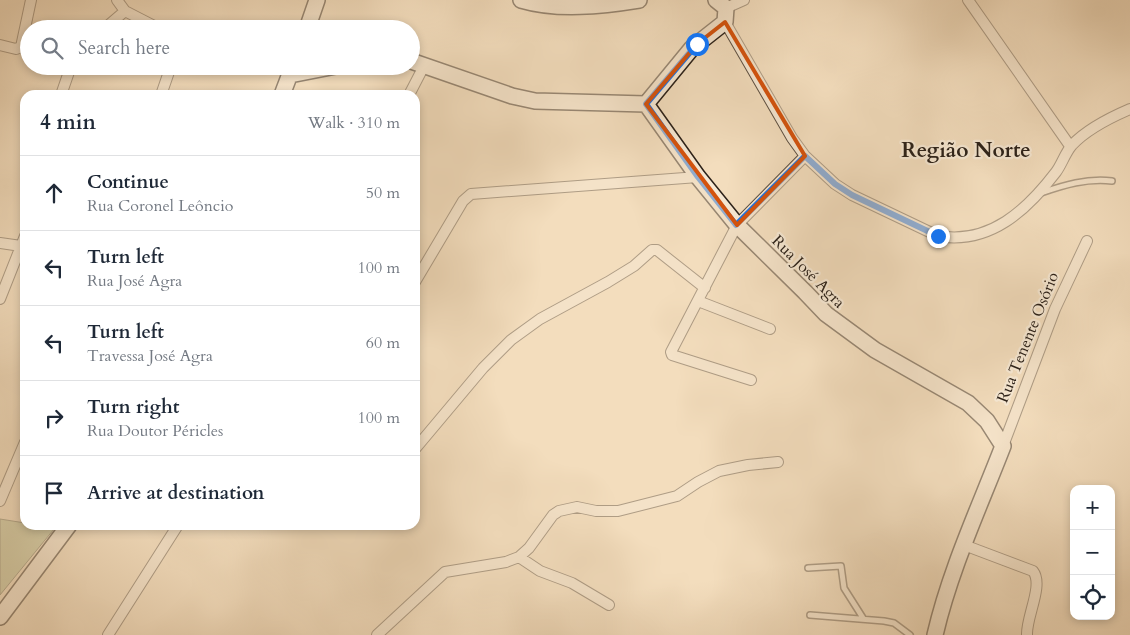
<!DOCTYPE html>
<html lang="en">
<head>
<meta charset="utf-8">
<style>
  :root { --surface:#fff; --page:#f2f2f3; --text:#1f2937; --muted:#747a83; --line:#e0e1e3 }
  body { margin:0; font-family:Cardo,serif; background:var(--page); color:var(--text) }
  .controls { position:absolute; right:15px; bottom:15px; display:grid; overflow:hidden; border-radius:10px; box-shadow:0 2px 8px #0003 }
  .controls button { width:45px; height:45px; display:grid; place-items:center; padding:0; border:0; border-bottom:1px solid var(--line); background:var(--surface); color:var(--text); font:25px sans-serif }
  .stop { position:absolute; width:15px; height:15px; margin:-11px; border:4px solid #1a73e8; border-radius:50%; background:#fff }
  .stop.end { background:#1a73e8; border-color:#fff; box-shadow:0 1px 5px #0008 }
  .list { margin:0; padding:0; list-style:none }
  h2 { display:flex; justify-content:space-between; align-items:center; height:65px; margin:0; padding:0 20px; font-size:21px }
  h2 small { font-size:16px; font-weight:400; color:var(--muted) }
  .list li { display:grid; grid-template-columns:32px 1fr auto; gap:15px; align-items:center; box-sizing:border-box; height:75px; padding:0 20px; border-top:1px solid var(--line) }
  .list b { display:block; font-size:19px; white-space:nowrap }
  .list p { margin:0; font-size:16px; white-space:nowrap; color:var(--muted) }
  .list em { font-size:16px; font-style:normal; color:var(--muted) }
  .icon { flex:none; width:28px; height:28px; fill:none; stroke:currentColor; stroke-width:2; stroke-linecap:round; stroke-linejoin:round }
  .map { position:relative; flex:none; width:1130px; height:635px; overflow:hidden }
  .search { position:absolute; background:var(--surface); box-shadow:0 2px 8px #0003; left:20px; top:20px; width:400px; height:55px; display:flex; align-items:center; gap:12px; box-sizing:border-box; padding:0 18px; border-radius:28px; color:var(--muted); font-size:19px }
  .panel { position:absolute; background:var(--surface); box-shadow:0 2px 8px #0003; left:20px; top:90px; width:400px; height:440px; border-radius:15px }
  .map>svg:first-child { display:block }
  .green { fill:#bac192; stroke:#727156 }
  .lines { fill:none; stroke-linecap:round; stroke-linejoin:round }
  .lane-casing { stroke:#5d5042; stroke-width:8 }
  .street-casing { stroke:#5d5042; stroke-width:12 }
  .secondary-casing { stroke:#2b2119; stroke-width:18 }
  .lane { stroke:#f7e9d4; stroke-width:5 }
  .street { stroke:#f7e9d4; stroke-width:10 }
  .secondary { stroke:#f7e9d4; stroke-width:15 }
  .route { stroke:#1a73e8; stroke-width:6 }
  .marked { fill:none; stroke:#d5530d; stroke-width:4; stroke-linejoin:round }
  .labels { text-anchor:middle; stroke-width:4.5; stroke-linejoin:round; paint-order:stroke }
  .street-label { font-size:16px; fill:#2b2119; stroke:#f7e9d4 }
  .district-label { font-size:21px; font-weight:bold; fill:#2b2119; stroke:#f7e9d4 }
</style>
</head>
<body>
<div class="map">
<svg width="1130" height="635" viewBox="0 0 1130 635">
  <rect width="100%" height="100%" fill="#f3ddbd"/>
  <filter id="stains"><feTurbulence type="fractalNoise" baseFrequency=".004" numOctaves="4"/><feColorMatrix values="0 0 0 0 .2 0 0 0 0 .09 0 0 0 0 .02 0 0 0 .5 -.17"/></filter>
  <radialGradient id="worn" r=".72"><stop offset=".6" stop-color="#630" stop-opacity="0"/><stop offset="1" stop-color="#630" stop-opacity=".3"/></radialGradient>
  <path class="green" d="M0 519 25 523V525L54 529 0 595Z"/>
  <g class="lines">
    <defs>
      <path id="lane" d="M1041 193C1064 185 1087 178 1112 181
        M808 568 841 566 844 588 863 618
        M810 615 884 621 894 623 910 635"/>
      <path id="street" d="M117 0 125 11 160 29
        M968 0 1070 146
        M726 8 744 0
        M725 22 792 138 805 156 835 184 852 195 938 236C990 245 1027 210 1056 172 1062 164 1065 153 1072 145 1087 129 1109 118 1130 109
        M104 29 125 11
        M0 45 16 49 21 47 31 0
        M61 95 71 66
        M161 95 171 66
        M409 95 424 66
        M0 243 21 246
        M415 282 463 201 471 194 698 177
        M0 299 25 236
        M698 301 770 329
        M751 380 672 355 671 352 737 225 805 156
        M1003 446 1055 309 1087 241
        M415 449 483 368 511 340 540 319 608 282 634 266 652 250H657L705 288
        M0 501 25 442
        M964 545 1033 571C1044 585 1026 617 1027 635
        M519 557 540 571 572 583 609 605
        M108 635 178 525
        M377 635 445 572 506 562 519 557 529 548 553 515 559 511 577 507 596 511H618L677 496 698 482 719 471 748 465 778 462"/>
      <path id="secondary" d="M521 0C558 11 602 6 639 0
        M307 29 317 0
        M411 61 512 96 535 101 646 104
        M290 75 336 66
        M282 95 293 66
        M646 104 698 177 737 225 805 292 826 314 875 350 968 403 987 421 1003 446C979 508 950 570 935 635
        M646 104 692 48 725 22 726 8 716 0
        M0 617 69 525"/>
    </defs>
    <use href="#lane" class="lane-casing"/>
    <use href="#street" class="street-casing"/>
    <use href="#secondary" class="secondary-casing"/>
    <use href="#lane" class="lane"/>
    <use href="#street" class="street"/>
    <use href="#secondary" class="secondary"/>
  </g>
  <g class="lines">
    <path class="route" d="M697 44 646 104 698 177 736 225 805 156 835 184 852 195 938 236"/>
  </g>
  <path d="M0 0H1130V635H0ZM725 22 805 156 737 225 646 104 697 44Z" fill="#f3ddbd" fill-opacity=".55" fill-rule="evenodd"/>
  <path class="marked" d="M725 22 805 156 737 225 646 104 697 44Z"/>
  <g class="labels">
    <g class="street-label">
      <text transform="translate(809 271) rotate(45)" y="6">Rua José Agra</text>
      <text transform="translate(1027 337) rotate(-68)" y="6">Rua Tenente Osório</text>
    </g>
    <g class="district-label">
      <text x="966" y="157">Região Norte</text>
    </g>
  </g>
  <rect width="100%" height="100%" filter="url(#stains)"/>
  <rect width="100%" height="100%" fill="url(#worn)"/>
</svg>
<div class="controls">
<button>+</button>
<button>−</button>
<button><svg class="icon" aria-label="locate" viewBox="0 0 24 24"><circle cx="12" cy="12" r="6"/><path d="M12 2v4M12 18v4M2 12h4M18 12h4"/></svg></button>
</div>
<div class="stop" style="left:697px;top:44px"></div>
<div class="stop end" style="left:938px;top:236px"></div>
<div class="search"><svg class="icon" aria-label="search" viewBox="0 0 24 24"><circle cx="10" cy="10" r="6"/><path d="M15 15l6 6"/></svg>Search here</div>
<section class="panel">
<h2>4 min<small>Walk · 310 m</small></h2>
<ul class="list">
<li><svg class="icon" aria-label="ahead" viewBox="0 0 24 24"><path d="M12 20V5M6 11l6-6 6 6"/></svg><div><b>Continue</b><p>Rua Coronel Leôncio</p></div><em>50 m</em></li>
<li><svg class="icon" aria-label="left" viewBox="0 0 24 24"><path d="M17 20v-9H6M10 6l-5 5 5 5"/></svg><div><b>Turn left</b><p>Rua José Agra</p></div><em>100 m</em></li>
<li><svg class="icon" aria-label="left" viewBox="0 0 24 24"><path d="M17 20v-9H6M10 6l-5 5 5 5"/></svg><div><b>Turn left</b><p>Travessa José Agra</p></div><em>60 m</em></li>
<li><svg class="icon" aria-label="right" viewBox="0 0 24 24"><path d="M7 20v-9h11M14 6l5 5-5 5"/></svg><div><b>Turn right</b><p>Rua Doutor Péricles</p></div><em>100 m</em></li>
<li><svg class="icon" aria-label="arrive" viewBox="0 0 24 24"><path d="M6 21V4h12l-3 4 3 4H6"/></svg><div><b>Arrive at destination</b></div></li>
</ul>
</section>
</div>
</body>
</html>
